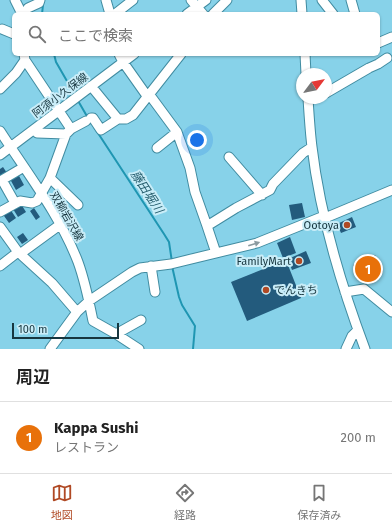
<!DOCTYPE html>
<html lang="ja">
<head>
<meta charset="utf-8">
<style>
  :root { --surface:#fff; --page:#f6f6f6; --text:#222; --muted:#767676; --line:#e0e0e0; --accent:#b04924 }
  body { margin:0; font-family:"Fira Sans","Noto Sans JP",sans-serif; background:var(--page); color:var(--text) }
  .compass { position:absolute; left:296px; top:68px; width:36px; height:36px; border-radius:50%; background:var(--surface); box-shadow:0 1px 3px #0004; rotate:58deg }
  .scale { position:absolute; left:12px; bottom:10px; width:107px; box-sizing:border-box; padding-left:4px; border:2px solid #17363f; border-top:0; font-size:11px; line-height:14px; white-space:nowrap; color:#17363f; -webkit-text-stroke:3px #c9edf8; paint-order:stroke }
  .you { position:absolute; left:197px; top:140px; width:14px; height:14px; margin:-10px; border:3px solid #fff; border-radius:50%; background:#1a73e8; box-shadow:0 0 0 6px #1a73e833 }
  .badge { display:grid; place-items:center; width:26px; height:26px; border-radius:50%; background:var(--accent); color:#fff; font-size:13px; font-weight:700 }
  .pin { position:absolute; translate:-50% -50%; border:2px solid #fff; box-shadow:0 1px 4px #0006 }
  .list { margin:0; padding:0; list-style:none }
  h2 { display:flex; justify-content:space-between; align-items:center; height:52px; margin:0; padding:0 16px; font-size:17px }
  h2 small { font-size:13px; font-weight:400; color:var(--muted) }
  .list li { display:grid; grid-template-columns:26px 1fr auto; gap:12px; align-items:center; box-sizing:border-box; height:72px; padding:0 16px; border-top:1px solid var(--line) }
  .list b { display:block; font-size:15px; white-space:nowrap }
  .list p { margin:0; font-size:13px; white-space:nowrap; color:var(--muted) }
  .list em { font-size:13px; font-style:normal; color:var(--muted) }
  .icon { flex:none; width:22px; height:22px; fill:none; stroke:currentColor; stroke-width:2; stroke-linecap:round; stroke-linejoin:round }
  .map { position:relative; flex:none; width:392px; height:349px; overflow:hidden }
  .search { position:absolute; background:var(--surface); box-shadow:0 1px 3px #0004; left:12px; right:12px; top:12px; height:44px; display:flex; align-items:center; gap:10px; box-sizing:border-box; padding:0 14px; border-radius:6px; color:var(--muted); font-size:15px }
  .sheet { height:124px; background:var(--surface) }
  nav { display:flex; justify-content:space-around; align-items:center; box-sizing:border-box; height:56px; border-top:1px solid var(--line); background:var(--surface); font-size:11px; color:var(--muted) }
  nav a { display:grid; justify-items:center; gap:2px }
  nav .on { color:var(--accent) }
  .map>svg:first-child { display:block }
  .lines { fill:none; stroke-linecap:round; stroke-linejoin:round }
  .stream { stroke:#1f96b2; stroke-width:2 }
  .building { fill:#235b7d }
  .minor-casing { stroke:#418ca1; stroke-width:11 }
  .minor { stroke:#fff; stroke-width:9 }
  .oneway { fill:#8b9a9f }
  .poi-dot { fill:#b04924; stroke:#c9edf8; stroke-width:1.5 }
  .labels { text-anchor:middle; stroke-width:4; stroke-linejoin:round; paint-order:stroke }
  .street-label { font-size:11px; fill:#17363f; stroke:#c9edf8 }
  .poi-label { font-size:11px; fill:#17363f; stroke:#c9edf8; text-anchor:end }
  .water-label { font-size:12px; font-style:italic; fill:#265e6e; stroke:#c9edf8 }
</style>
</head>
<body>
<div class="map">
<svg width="392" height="349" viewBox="0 0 392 349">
  <rect width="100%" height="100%" fill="#87d2e9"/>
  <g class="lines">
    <path class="stream" d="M42 14 43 5
      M54 54 56 62 75 95
      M77 99 88 118
      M94 127 164 234 169 242 172 262
      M172 266 179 297 182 305 195 326 193 349"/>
  </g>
  <path class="building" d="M3 167 7 173 0 177V169Z
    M18 174 24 185 16 190 10 179Z
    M302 203 305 217 292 220 289 205Z
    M21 204 26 212 18 217 13 209Z
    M34 208 40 217 36 220 30 211Z
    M10 209 16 218 9 223 2 213Z
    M352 217 356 227 341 233 337 224Z
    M23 233 28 240 22 244 17 237Z
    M290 237 296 253 283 258 277 243Z
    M306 251 311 263 292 270 288 259Z
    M375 255 383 272 361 282 353 265Z
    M286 260 301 298 247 321 231 282Z"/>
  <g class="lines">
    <defs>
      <path id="minor" d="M15 0 22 14
        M106 0 110 14
        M191 0 203 14
        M301 0 302 14
        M322 0 333 14
        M351 0 355 14
        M28 8 39 3 40 0
        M115 14 133 0
        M187 14 206 0
        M213 14 227 0
        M2 29 14 34
        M378 43 392 37
        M24 54 25 60 71 129
        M119 54 123 62 147 96
        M305 54 306 74
        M91 86 118 119
        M0 89 16 73 25 60
        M326 93 369 68 378 64 387 58
        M149 94 177 132 190 168 195 192 207 226
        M308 98C309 114 310 131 312 147 320 215 341 285 365 349
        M91 118H93L101 130 118 119H126L133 115 181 54
        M0 131C27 173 60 215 78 262 85 281 89 301 93 321L116 334 139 349
        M37 133 66 134
        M157 148 177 132
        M0 155 134 54
        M229 157 262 195
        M50 178 78 205
        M15 203 2 180 24 167
        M0 212 20 201 32 203 37 201 50 178 66 134 71 129 86 121
        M325 218 392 190
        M0 227 18 252 52 283 77 312
        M216 253 207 226 236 208 270 190 273 184 303 153 312 147
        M20 254 61 224
        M0 266 18 252
        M151 266 155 292
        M345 292 364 289 392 312
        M116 334 141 320
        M50 349 77 312 89 301 132 272 140 268 171 264 257 243 324 216
        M346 349 352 336 358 330"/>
    </defs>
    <use href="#minor" class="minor-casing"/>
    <use href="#minor" class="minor"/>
  </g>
  <defs><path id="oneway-solid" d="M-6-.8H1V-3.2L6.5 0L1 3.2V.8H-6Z"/></defs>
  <use class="oneway" href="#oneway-solid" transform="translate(254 244) rotate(-17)"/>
  <g class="poi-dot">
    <circle cx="347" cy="225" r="4"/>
    <circle cx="299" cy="261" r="4"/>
    <circle cx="266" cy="290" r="4"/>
  </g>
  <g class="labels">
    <g class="street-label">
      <text transform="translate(60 95) rotate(-37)" y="4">阿須小久保線</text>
      <text transform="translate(67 216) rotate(60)" y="4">双柳岩沢線</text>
    </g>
    <g class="poi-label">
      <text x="339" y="229">Ootoya</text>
      <text x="291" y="265">FamilyMart</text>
      <text x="274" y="294" text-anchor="start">でんきち</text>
    </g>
    <g class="water-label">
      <text transform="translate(147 192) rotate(57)" y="4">藤田堀川</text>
    </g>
  </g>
</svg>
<svg class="compass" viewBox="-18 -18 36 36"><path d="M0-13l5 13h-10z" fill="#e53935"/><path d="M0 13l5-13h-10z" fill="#767676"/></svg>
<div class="scale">100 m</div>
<div class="you"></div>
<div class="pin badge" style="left:368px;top:269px;background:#e8710a">1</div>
<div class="search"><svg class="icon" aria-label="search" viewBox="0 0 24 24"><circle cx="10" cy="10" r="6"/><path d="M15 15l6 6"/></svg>ここで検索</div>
</div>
<section class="sheet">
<h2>周辺<small></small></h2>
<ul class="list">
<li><span class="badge" style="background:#e8710a">1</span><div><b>Kappa Sushi</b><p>レストラン</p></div><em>200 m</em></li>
</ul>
</section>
<nav>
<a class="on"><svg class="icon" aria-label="map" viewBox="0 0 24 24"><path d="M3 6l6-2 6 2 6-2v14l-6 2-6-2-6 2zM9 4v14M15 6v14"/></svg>地図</a>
<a><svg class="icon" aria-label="directions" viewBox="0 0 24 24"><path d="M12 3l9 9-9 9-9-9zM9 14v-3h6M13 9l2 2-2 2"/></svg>経路</a>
<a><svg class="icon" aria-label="saved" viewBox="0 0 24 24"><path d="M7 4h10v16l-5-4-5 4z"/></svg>保存済み</a>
</nav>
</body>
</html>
